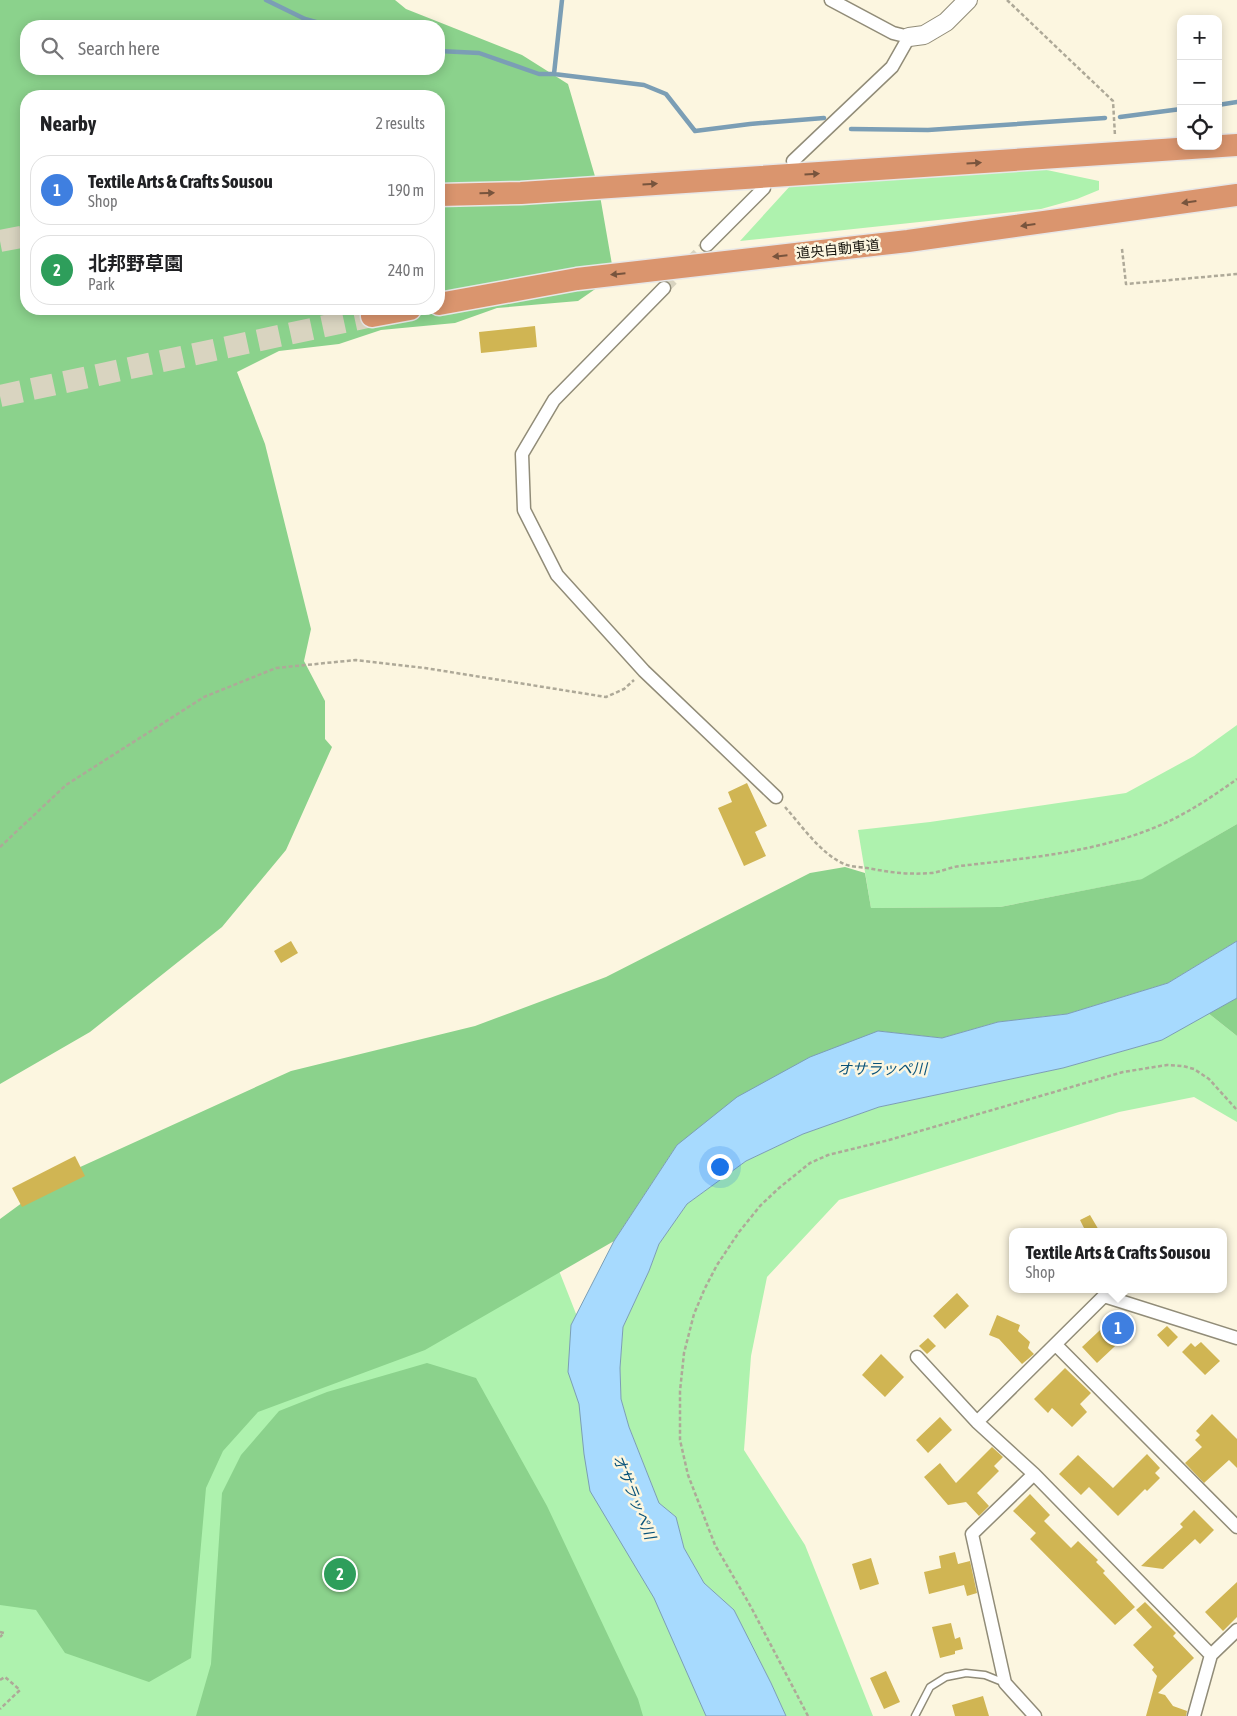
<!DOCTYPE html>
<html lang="en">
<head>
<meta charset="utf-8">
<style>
  :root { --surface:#fff; --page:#f2f2f2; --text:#202124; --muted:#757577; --line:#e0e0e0; --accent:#111827 }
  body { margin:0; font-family:"Asap Condensed","Noto Sans JP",sans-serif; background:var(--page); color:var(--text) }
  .controls { position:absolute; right:15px; top:15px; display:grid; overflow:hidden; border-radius:10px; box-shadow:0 2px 12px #0003 }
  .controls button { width:45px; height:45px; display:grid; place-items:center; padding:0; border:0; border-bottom:1px solid var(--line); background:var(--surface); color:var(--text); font:25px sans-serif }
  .you { position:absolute; left:719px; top:1166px; width:18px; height:18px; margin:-12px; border:4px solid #fff; border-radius:50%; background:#1a73e8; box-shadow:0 0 0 8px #1a73e833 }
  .badge { display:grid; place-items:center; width:32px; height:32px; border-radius:50%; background:var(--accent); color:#fff; font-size:16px; font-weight:700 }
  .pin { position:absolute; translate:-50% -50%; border:2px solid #fff; box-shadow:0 1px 5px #0006 }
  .popup { position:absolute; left:1009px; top:1228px; width:218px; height:65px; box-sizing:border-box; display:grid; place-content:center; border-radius:10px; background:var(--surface); filter:drop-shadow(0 1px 4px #0005); font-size:16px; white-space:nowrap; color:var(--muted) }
  .popup b { font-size:19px; color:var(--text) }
  .popup::after { content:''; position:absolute; left:50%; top:100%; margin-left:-10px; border:10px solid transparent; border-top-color:var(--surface) }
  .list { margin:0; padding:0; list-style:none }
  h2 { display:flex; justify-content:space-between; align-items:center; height:65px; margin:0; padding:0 20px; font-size:21px }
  h2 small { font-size:16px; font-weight:400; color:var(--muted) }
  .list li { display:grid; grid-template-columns:32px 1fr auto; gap:15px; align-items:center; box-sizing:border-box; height:70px; margin:0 10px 10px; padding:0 10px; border:1px solid var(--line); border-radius:20px }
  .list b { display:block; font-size:19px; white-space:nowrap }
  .list p { margin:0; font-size:16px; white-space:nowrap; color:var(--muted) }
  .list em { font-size:16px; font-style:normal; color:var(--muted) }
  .icon { flex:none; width:28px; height:28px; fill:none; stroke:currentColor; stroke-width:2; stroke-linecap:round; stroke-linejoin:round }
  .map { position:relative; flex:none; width:1237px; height:1716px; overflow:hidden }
  .search { position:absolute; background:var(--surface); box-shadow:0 2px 12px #0003; left:20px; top:20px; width:425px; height:55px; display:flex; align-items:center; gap:12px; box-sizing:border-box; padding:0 18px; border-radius:20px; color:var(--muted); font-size:19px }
  .panel { position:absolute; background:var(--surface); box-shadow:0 2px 12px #0003; left:20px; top:90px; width:425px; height:225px; border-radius:20px }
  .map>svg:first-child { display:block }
  .green { fill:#aef2ae }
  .forest { fill:#8bd28c; fill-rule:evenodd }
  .water { fill:#a7dafe; stroke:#7b9eb5 }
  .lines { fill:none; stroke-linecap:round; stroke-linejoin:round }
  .stream { stroke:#7b9eb5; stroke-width:4.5 }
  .building { fill:#d0b553 }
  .minor-tunnel { stroke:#d9d4c0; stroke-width:12; stroke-dasharray:12 6; stroke-linecap:butt }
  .motorway-tunnel { stroke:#d9d4c0; stroke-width:22; stroke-dasharray:22 11; stroke-linecap:butt }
  .service-casing { stroke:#918c78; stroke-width:9 }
  .minor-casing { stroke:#918c78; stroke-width:15 }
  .secondary-casing { stroke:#918c78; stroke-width:20 }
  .motorway-casing { stroke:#e8e7e7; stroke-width:25 }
  .path { stroke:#aea998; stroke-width:2.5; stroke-dasharray:4 2.5; stroke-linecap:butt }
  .service { stroke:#fff; stroke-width:6 }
  .minor { stroke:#fff; stroke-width:12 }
  .secondary { stroke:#fff; stroke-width:18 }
  .motorway { stroke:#da956e; stroke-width:22 }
  .oneway { fill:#78543d }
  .labels { text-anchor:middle; stroke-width:5; stroke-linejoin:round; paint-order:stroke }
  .street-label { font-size:14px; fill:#15130c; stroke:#fcf6e0 }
  .water-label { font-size:15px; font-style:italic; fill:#09537a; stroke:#fcf6e0 }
</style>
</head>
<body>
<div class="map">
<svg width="1237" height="1716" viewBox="0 0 1237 1716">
  <rect width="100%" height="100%" fill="#fcf6e0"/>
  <path class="green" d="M1042 169 1099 181V190L1077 199 1041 209 740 241 791 185Z
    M1237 725V824L1143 879 1000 907 871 908 858 830 930 822 1126 793 1194 756Z
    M1208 1013 1237 1036V1122L1194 1097 1119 1112 839 1200 767 1277 751 1356 744 1450 805 1545 873 1716H786L771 1683 734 1610 704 1583 684 1548 676 1517 659 1503 629 1427 621 1399 620 1368 623 1327 649 1271 659 1244 687 1204 746 1161 803 1134 879 1107 1063 1068 1162 1040Z
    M552 1253 735 1716H0V1433Z"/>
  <path class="forest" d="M0 0H395L406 9 522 55 568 84 599 190 614 276 578 301 497 308 455 323 381 330 339 344 279 351 237 372 265 444 311 629 304 661 325 701V739L332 747 286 850 222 927 90 1032 0 1084ZM26 26H439V69H26ZM26 96H439V309H26Z
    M1237 824V941L1168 983 1067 1014 998 1022 942 1038 878 1031 677 1145 614 1241 425 1350 258 1412 223 1451 206 1488 191 1658 149 1682 65 1653 36 1610 0 1605V1219L56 1178 291 1071 475 1026 606 977 810 873 845 867 865 873 871 908 1000 907 1142 879Z
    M1237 998V1036L1208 1013Z
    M427 1363 476 1378 547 1506 638 1699 643 1716H196L211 1664 222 1493 241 1455 279 1411 327 1392Z"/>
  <path class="water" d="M1237 941V998L1162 1040 1063 1068 879 1107 803 1134 746 1161 687 1204 659 1244 649 1271 623 1327 620 1368 621 1399 629 1427 659 1503 676 1517 684 1548 704 1583 734 1610 771 1683 786 1716H706L654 1598 590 1491 584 1454 579 1404 568 1372 571 1325 614 1241 677 1145 737 1097 810 1057 878 1031 942 1038 998 1022 1067 1014 1168 983Z"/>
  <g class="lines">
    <path class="stream" d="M266 0 305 19 330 26
      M439 51 479 53 539 74H554L644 85 666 94 695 131 750 124 824 118
      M554 74 562 0
      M1218 105 1237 102
      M1120 117 1181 109
      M851 129 928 130 1105 118"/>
  </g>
  <path class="building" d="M535 326 537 347 481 353 479 332Z
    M747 783 767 826 755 832 766 856 744 866 718 808 732 802 728 792Z
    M291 941 298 953 281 963 274 951Z
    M75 1156 85 1176 22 1207 12 1188Z
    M1090 1215 1100 1232H1086L1080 1220Z
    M957 1293 969 1306 945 1329 933 1316Z
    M997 1315 1020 1325 1018 1331 1030 1342 1028 1348 1034 1354 1022 1364 999 1339 989 1335Z
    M1114 1317 1129 1333 1097 1363 1082 1347Z
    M1167 1326 1178 1337 1168 1347 1157 1335Z
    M928 1338 936 1346 927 1354 919 1346Z
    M1201 1342 1220 1361 1205 1375 1182 1352 1191 1343 1195 1347Z
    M881 1354 904 1377 885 1397 862 1375Z
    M1065 1368 1091 1393 1080 1404 1087 1412 1072 1427 1052 1408 1048 1413 1034 1399Z
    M1212 1414 1237 1439V1468L1229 1460 1204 1483 1185 1463 1202 1447 1195 1440 1200 1435 1196 1431Z
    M940 1417 952 1430 928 1453 916 1440Z
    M992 1447 1003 1457 994 1466 999 1471 977 1493 989 1506 979 1516 966 1502 948 1505 924 1477 940 1463 956 1483Z
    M1147 1454 1160 1468 1155 1473 1160 1478 1147 1491 1145 1489 1118 1516 1089 1487 1081 1495 1059 1474 1078 1455 1113 1488Z
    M1030 1494 1050 1515 1044 1521 1071 1548 1078 1541 1098 1560 1096 1562 1105 1571 1103 1573 1135 1607 1115 1625 1030 1539 1036 1533 1013 1511Z
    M1194 1510 1214 1530 1200 1544 1195 1539 1163 1569 1141 1566 1183 1527 1180 1524Z
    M955 1552 958 1564 970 1561 977 1593 967 1596 964 1585 929 1594 924 1572 941 1568 939 1556Z
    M871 1558 879 1584 860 1590 852 1564Z
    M1237 1582V1617L1223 1631 1205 1612Z
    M1145 1602 1176 1633 1173 1636 1194 1658 1158 1693 1165 1695 1173 1706 1187 1711 1186 1716H1146L1157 1676 1152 1670 1154 1667 1133 1645 1152 1627 1136 1610Z
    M951 1623 955 1639 960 1637 963 1649 955 1651V1654L940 1658 932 1627Z
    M886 1671 900 1702 884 1709 870 1678Z
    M983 1696 989 1716H955L952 1705Z"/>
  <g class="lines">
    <path class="minor-tunnel" d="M664 288 707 245"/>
    <path class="motorway-tunnel" d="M0 241 26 236
      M0 396 372 316"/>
    <defs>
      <path id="service" d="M915 1716 930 1687 946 1677 966 1673 985 1675 1005 1683"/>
      <path id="minor" d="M793 161 892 67 909 37 893 33 831 0
        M707 245 764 188
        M664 288 554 400 522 454 524 510 557 575 644 671 776 797
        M1056 1345 1237 1527
        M917 1357 977 1422 1034 1474 1211 1655
        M977 1422 1104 1296 1237 1338
        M1034 1474 972 1534 1005 1683 1035 1716
        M1194 1716 1211 1655 1237 1630"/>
      <path id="secondary" d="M909 37 924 35 946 22 968 0"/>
      <path id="motorway" d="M439 195 521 193 1237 145
        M439 304 577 279 908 241 1237 195
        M372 316 410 309"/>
    </defs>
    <use href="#service" class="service-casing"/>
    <use href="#minor" class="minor-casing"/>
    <use href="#secondary" class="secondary-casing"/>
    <use href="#motorway" class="motorway-casing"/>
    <path class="path" d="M1007 0 1113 101 1115 136
      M1122 249 1126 284 1237 274
      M785 807C802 826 820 853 844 864 851 867 860 867 867 868 888 872 908 875 931 873 941 872 950 867 960 866 1027 858 1093 853 1156 827 1185 815 1212 797 1237 779
      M0 847 66 785 204 697 276 668 356 660 425 668 606 697 624 689 634 680
      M0 1632 4 1633 0 1637
      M0 1680 5 1677 20 1690 0 1709
      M808 1716 751 1607 715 1545 688 1475 680 1440V1391L684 1353 694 1314 705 1288 717 1265 739 1232 760 1206 779 1188 810 1163 828 1155 889 1140 1123 1072 1167 1065 1183 1066 1194 1069 1209 1079 1237 1110"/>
    <use href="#service" class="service"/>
    <use href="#minor" class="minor"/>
    <use href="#secondary" class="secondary"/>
    <use href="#motorway" class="motorway"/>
  </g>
  <defs><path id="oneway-solid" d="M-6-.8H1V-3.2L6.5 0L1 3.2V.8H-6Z" transform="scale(1.25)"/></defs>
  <g class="oneway">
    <use href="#oneway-solid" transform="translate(974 163) rotate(-4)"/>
    <use href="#oneway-solid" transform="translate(812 174) rotate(-4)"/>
    <use href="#oneway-solid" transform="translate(650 184) rotate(-4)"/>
    <use href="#oneway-solid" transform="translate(487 193) rotate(-2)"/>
    <use href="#oneway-solid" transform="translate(1189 202) rotate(172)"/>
    <use href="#oneway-solid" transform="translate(1028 225) rotate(172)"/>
    <use href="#oneway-solid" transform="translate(780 256) rotate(174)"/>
    <use href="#oneway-solid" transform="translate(618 274) rotate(174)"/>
  </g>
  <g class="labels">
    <g class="street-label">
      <text transform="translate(838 249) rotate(-6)" y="5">道央自動車道</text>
    </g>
    <g class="water-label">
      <text x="882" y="1074">オサラッペ川</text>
      <text transform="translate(634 1497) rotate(68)" y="5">オサラッペ川</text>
    </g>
  </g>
</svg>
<div class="controls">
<button>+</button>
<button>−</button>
<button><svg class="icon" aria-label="locate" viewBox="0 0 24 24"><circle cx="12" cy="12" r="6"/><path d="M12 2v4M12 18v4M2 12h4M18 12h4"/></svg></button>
</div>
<div class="you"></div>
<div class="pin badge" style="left:1118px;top:1328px;background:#3f7fe0">1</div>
<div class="popup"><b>Textile Arts &amp; Crafts Sousou</b>Shop</div>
<div class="pin badge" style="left:340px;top:1574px;background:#2e9e5b">2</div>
<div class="search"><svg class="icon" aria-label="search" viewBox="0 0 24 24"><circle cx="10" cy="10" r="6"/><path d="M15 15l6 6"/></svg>Search here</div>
<section class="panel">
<h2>Nearby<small>2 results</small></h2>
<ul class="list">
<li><span class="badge" style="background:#3f7fe0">1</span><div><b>Textile Arts &amp; Crafts Sousou</b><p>Shop</p></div><em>190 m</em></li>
<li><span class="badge" style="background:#2e9e5b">2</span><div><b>北邦野草園</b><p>Park</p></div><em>240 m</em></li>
</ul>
</section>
</div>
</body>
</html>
